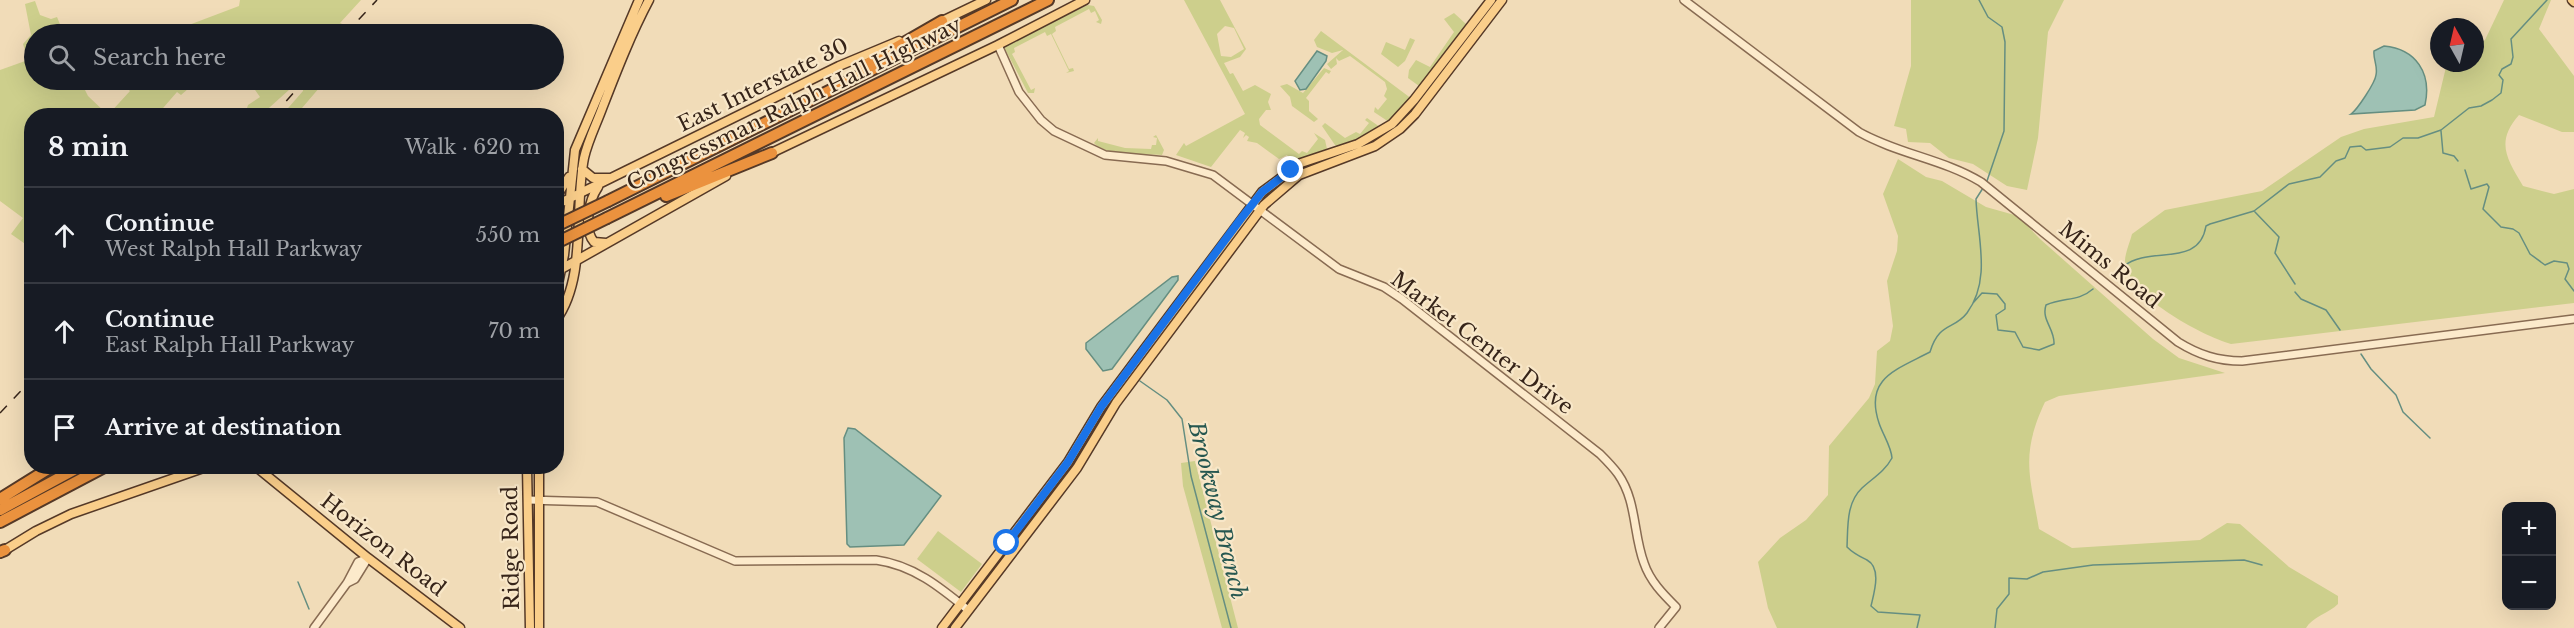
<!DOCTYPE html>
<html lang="en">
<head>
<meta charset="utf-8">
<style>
  :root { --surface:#171b24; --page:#242831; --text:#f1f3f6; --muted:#9ea1a6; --line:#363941 }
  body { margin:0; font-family:"Libre Baskerville",serif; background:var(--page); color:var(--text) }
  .controls { position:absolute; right:18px; bottom:18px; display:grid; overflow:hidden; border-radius:12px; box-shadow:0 6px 24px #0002 }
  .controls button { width:54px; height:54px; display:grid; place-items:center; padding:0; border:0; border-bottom:2px solid var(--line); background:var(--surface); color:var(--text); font:30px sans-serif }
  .compass { position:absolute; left:2430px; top:18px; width:54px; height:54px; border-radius:50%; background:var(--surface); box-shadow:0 6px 24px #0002; rotate:352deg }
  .stop { position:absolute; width:18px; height:18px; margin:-14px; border:4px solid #1a73e8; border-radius:50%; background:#fff }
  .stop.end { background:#1a73e8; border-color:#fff; box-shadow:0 2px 6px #0008 }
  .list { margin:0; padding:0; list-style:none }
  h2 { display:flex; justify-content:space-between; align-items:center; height:78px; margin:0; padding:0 24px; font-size:26px }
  h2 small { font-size:20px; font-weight:400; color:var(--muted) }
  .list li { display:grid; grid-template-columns:39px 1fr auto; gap:18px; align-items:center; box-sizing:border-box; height:96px; padding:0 24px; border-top:2px solid var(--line) }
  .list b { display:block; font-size:22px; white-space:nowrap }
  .list p { margin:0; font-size:20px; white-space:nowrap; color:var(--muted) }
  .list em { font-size:20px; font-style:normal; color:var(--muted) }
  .icon { flex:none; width:33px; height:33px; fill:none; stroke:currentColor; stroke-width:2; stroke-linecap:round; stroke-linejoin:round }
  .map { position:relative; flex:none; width:2574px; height:628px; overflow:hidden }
  .search { position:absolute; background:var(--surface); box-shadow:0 6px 24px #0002; left:24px; top:24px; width:540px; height:66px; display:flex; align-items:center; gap:15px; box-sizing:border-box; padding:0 21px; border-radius:33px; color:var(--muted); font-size:22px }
  .panel { position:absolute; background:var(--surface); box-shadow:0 6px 24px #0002; left:24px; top:108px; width:540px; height:366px; border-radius:24px }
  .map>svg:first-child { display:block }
  .green { fill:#cdcf8c; fill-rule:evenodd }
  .water { fill:#9ec1b4; stroke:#658e81; stroke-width:1.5 }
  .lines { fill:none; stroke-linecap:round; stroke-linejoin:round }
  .stream { stroke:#658e81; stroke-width:1.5 }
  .minor-casing { stroke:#886b52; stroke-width:10 }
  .major-casing { stroke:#553927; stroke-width:11 }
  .highway-casing { stroke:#553927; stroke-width:14 }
  .minor { stroke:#fceacb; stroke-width:7 }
  .major { stroke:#face8a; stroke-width:8 }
  .highway { stroke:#eb923e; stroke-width:10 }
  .rail { stroke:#362419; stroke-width:1.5; stroke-dasharray:10 10; stroke-linecap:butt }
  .highway-bridge-casing { stroke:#553927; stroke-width:14; stroke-linecap:butt }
  .highway-bridge { stroke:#eb923e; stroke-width:10 }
  .route { stroke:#1a73e8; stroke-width:8 }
  .labels { text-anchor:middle; stroke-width:4.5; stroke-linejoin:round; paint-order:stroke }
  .street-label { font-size:21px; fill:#362419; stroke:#f8e7c8 }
  .water-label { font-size:22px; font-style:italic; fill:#265750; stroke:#f8e7c8 }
</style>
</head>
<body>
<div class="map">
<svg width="2574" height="628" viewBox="0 0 2574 628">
  <rect width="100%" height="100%" fill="#f1dcb8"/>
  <path class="green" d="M240 0H361L340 23 347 26 341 34H165L239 6Z
    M1184 0H1220L1246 49 1240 57 1224 63 1230 74 1233 73 1243 91 1255 85 1271 94 1268 102 1271 110H1266L1259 119 1260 125 1299 154 1302 151 1307 153 1318 139 1314 133 1325 140 1327 149 1292 164 1287 155 1279 159 1257 143 1247 141 1249 137 1246 135 1243 138 1245 133 1240 130 1211 167 1176 155 1184 143 1186 146 1245 114ZM1225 26 1234 28 1244 49 1231 57 1221 56 1217 34Z
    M1911 0H2064L2048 32 2038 138 2027 190 2007 186 1973 164 1949 158 1930 143 1908 142 1906 129 1894 126 1911 66Z
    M2504 0H2551L2539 29 2574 76V132H2562L2519 115C2495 142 2507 159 2523 186L2554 194 2574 189V303L2231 344C2201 335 2127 296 2125 261 2125 253 2130 242 2132 234L2165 210 2262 191 2341 137 2364 129 2434 117 2447 63H2475V46L2485 40Z
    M35 1 40 15 51 19 57 17 64 34H34V80H80L88 96 108 115 130 91 118 80H207L196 82 181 95 177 92 157 115 32 116 31 248 11 234 23 218 0 201V70L28 60 23 44 31 35 25 4Z
    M1088 5 1094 6 1102 20 1101 24 1096 22 1099 20 1095 11 1091 13 1089 9 1055 27 1056 31 1052 34 1069 69 1073 68 1074 71 1066 73 1069 71 1067 67 1051 34 1047 36 1045 32 1014 48 1015 52 1012 54 1031 90 1035 88 1034 93H1028L1005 49 1006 44Z
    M1454 13 1466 24 1419 86 1408 78 1409 70 1416 60 1430 67 1454 32 1444 19Z
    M1321 31 1412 99 1389 122 1374 112 1375 107 1378 110 1387 99 1384 96 1387 89 1385 82 1350 56 1339 61 1336 58 1337 64 1331 69 1327 64 1343 50 1332 53 1317 47 1314 40Z
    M1410 38 1415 40 1405 61 1398 67 1381 54 1386 42 1405 50Z
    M1324 68 1331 71 1329 74 1326 72 1306 98 1309 101V111L1318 119 1314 122 1292 106 1290 97 1280 86 1287 84 1303 93Z
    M248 80H300L260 116 248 115 246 111 248 105 260 97Z
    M308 80H326L296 115H282L303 91V86Z
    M1367 118 1380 127 1369 136 1339 147 1335 145 1322 126 1325 123 1345 138 1356 132 1360 134 1369 123 1365 120Z
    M1156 135 1164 150 1162 155C1146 154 1104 156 1094 143L1098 138V141L1125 148 1151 149 1152 145H1156L1157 138 1153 137Z
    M1898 159 1926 177 1942 181 1986 207 2018 216 2040 239 2153 339 2179 358 2225 373 2059 396 2045 402C2020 455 2030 476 2039 529L2072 548 2200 540 2227 523 2240 524 2289 567 2338 596V604C2329 613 2312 617 2306 628H1777L1768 608 1758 562 1780 538 1806 520 1828 495 1829 446 1869 398 1875 384 1877 351 1890 341 1893 326 1887 281 1897 251 1898 236 1883 194Z
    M1195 461 1238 628H1222L1183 486 1181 463Z
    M938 531 982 564 961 592 917 559Z"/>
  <path class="water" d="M2384 46C2416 49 2432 73 2425 105L2415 110 2351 114C2357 110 2375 83 2376 75 2378 66 2373 59 2374 51Z
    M1317 51 1327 56 1326 61 1306 89 1300 90 1295 81Z
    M1178 276V280L1112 369 1103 371 1086 349V343L1172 277Z
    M848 428 855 429 941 496 904 545 850 547 847 544 844 438Z"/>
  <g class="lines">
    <path class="stream" d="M1979 0 1988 17 2002 27 2005 42 2004 131 1987 181
      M2441 131 2443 153 2454 156 2458 161
      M2465 170 2471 189 2487 184 2489 187 2483 209 2501 227 2513 229 2519 233 2530 254 2545 265 2554 261 2567 263 2569 269 2565 279 2574 291
      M2255 212 2279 237 2275 253 2295 284
      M2116 277C2118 273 2120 269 2124 266 2149 245 2199 269 2206 226L2210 224 2254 211 2289 184 2320 177 2336 161 2345 158 2350 147 2361 146 2366 150 2390 147 2403 138H2418L2441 130 2469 108 2481 106 2492 100 2501 93 2503 80 2499 75 2502 69 2511 64 2513 57 2511 39 2547 0
      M2295 292 2301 299 2326 310 2340 330
      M1973 303 1982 293 1997 294 2005 304V309L1996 315 1998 330 2015 332 2023 347 2039 350 2054 344C2055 329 2041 320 2046 305 2064 297 2078 302 2093 289
      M2361 354 2371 369 2396 395 2403 412 2430 438
      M1140 381 1167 400 1182 419 1191 476 1231 628
      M298 582 309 609
      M1917 628 1920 615 1878 612 1871 606C1874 593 1882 568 1867 560 1859 556 1854 554 1847 547 1848 527 1846 503 1862 488 1873 478 1885 471 1892 458 1891 446 1883 435 1879 423 1864 378 1896 370 1930 352 1939 322 1954 330 1967 313 1992 279 1977 236 1976 199L1983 188
      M1995 628 1997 609 2009 594V578L2027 579 2043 572 2093 565 2244 560 2262 565"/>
    <defs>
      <path id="minor" d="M1684 0 1859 132C1898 154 1943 159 1981 182L2178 342C2199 355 2218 361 2242 361L2574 319
        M998 45 1019 92 1041 120 1054 131 1105 155 1166 161 1213 175 1339 269 1384 287 1402 299 1600 454C1606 460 1613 467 1618 474 1637 501 1633 534 1644 563 1650 581 1663 594 1676 607L1659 628
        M528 500 597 502 735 561 876 560C913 565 940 587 968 610
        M347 583 355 579 368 558
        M314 628 347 583 358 562 368 558"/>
      <path id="major" d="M2572 0 2574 2
        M938 23 986 0
        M767 155 998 45 1085 0
        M582 169 593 178H610
        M598 187C589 200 583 229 594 242L606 243
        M556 197 569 177
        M556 205 839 66 899 41
        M556 272 726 176
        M556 293 564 255 575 150 639 0
        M556 320C587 278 574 207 584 158 588 140 597 123 603 106 617 70 631 34 649 0
        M255 466 368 558 460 628
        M527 466 530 628
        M0 553 36 531 71 514 209 466
        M539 628V466
        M942 628 1068 462 1101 407 1262 192 1301 163 1358 144 1392 124 1414 100 1491 0
        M955 628 1077 468 1116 403 1264 205 1299 175 1375 146 1400 129 1415 114 1502 0"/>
      <path id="highway" d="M862 67 942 21
        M666 196 772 153
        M608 201 1012 0
        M607 218 1048 0
        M0 499 53 466
        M0 510 81 466
        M0 522 106 466
        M0 552 5 550"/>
    </defs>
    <use href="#minor" class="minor-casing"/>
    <use href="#major" class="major-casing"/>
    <use href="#highway" class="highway-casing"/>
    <use href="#minor" class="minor"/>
    <use href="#major" class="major"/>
    <use href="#highway" class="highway"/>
    <path class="rail" d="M345 34 377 0
      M273 116 305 80
      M0 413 32 379"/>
    <defs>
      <path id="highway-bridge" d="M556 226 608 201
        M556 243 607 218"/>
    </defs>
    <use href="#highway-bridge" class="highway-bridge-casing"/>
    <use href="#highway-bridge" class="highway-bridge"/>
  </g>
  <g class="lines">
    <path class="route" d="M1007 543 1068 462 1101 407 1240 220 1262 192 1291 170"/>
  </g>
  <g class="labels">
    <g class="street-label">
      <text transform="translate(763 85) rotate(-26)" y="7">East Interstate 30</text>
      <text transform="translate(794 104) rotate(-26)" y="7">Congressman Ralph Hall Highway</text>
      <text transform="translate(2110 265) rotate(39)" y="7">Mims Road</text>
      <text transform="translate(1482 343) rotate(37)" y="7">Market Center Drive</text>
      <text transform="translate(383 545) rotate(38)" y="7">Horizon Road</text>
      <text transform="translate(511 548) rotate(-91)" y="7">Ridge Road</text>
    </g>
    <g class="water-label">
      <text transform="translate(1218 510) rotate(76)" y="8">Brookway Branch</text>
    </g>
  </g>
</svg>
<div class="controls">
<button>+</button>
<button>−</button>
</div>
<svg class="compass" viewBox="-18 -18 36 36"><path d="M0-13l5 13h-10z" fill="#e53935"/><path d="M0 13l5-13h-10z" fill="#9ea1a6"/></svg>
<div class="stop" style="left:1007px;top:543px"></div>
<div class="stop end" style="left:1291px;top:170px"></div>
<div class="search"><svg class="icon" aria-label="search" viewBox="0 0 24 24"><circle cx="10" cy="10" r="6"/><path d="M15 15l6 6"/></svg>Search here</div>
<section class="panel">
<h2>8 min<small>Walk · 620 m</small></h2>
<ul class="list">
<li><svg class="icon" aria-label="ahead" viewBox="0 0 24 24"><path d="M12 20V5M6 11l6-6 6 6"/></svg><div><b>Continue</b><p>West Ralph Hall Parkway</p></div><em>550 m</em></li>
<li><svg class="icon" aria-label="ahead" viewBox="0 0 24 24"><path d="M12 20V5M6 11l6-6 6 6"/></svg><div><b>Continue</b><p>East Ralph Hall Parkway</p></div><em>70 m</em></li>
<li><svg class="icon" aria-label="arrive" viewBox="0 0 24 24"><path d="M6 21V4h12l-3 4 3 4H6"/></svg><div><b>Arrive at destination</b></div></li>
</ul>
</section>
</div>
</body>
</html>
